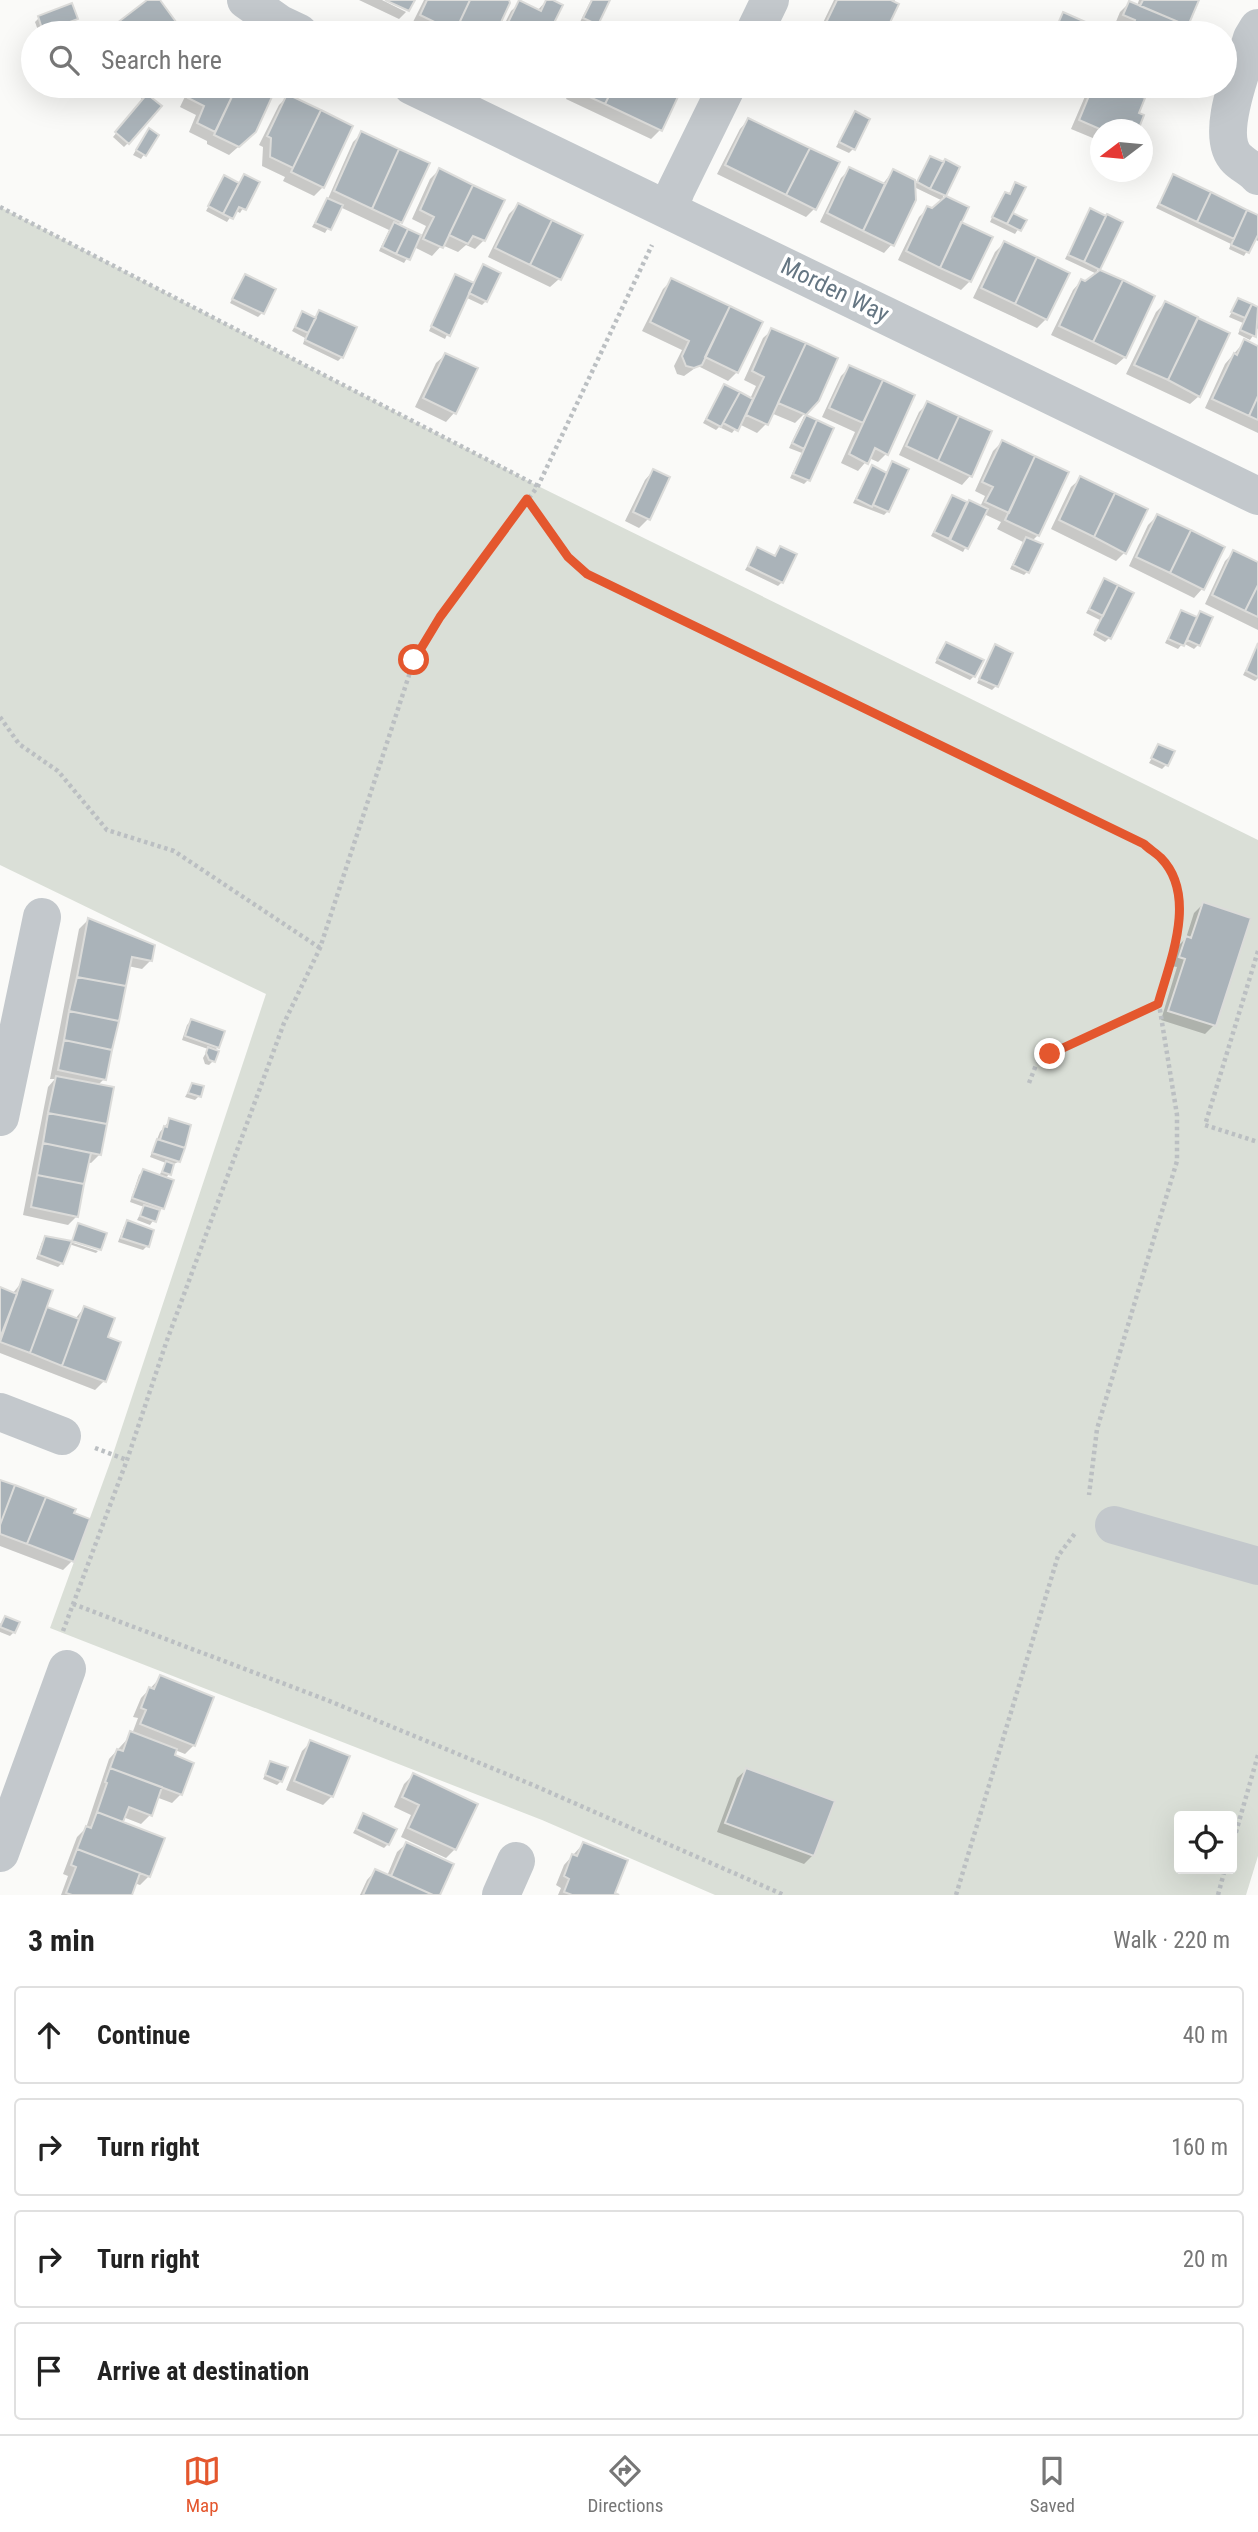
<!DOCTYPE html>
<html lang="en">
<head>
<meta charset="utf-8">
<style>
  :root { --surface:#fff; --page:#f6f6f6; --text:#222; --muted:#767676; --line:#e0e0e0; --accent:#e4572e }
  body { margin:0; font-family:"Roboto Condensed",sans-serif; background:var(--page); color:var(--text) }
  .controls { position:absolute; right:21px; bottom:21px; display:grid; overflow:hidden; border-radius:7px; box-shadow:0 7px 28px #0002 }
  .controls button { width:63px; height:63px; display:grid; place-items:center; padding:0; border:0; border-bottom:2px solid var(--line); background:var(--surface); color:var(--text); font:35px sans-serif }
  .compass { position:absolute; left:1090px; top:119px; width:63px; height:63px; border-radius:50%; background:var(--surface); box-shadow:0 7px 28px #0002; rotate:254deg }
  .stop { position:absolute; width:21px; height:21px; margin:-16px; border:5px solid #e4572e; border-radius:50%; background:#fff }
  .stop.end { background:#e4572e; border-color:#fff; box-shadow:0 2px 7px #0008 }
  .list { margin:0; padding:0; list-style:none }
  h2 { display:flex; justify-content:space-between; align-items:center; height:91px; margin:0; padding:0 28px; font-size:30px }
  h2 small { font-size:23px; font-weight:400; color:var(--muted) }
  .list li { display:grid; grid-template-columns:46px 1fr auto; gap:21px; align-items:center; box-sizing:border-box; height:98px; margin:0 14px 14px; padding:0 14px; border:2px solid var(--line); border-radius:7px }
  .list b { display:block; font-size:26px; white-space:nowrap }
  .list em { font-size:23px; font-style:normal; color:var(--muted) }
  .icon { flex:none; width:38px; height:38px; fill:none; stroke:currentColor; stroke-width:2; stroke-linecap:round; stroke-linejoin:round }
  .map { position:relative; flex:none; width:1258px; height:1895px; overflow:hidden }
  .search { position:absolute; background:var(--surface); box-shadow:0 7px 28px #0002; left:21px; right:21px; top:21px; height:77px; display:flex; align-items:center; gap:18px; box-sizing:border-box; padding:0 24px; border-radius:38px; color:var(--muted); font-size:26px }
  .sheet { height:539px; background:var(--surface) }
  nav { display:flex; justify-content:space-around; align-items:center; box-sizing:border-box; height:98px; border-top:2px solid var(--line); background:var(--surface); font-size:19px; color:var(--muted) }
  nav a { display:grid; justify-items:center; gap:4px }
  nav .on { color:var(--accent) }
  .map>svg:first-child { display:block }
  .green { fill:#dadfd7; fill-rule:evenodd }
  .shadow { fill:#0003 }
  .building { fill:#aab3b9; stroke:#dcdcda; stroke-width:2 }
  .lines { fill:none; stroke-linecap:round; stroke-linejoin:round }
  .path { stroke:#bbbfc2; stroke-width:4.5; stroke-dasharray:3.5 3.5; stroke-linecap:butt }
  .minor { stroke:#c3c8cc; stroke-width:38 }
  .route { stroke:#e4572e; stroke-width:9 }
  .labels { text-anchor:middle; stroke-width:7; stroke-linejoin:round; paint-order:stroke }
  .street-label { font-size:24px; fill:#657683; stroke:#fff }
</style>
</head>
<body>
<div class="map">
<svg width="1258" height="1895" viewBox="0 0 1258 1895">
  <rect width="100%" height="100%" fill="#fafaf8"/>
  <path class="green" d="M0 207 538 486 1258 840V1856L1246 1895H715L542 1820 50 1628 111 1460 266 994 0 865ZM1179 1816H1232V1869H1179Z"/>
  <path class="shadow" d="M150 0H157L182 33H109Z
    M359 0H382L406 12 399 19Z
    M424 0H507L508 3 494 33H431L412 24Z
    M547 0H550V25L567 33H500L511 11 520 3 537 11Z
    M591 0H608L592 28 580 22Z
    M834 0H895L893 3 897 5 883 33H818Z
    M1139 0H1197L1183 33H1126L1128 29 1115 24 1120 12 1129 3 1137 6Z
    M71 5 76 18 72 22 39 33 35 22 39 18Z
    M1063 14 1096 28 1094 33H1061L1054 30Z
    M132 86H159L146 96 128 143 124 147 113 137 143 101Z
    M190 86H268L274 89 245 141 229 155 207 144V141L189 132 196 115 180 107Z
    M542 86H560L554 92Z
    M573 86H681L660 130 651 139 566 99Z
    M897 86H924L917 96Z
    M1087 86H1155L1146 92 1136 114 1137 130H1100V141L1071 129 1089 87Z
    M288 96 323 187 314 196 283 181 285 177 262 166 263 147 259 145 279 105Z
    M855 113 853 149 849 153 836 147Z
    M748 120 815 208 806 217 717 174 740 129Z
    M362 133 401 222 397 226 421 237 426 226 412 219 430 179 439 170 484 240 475 249 466 245 458 252 442 245 432 256 414 247 404 263 379 251 389 230 340 207 325 233 312 227 327 201 353 142Z
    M145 135H157L141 159 133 155Z
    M930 158 958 167 943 197 966 208 959 223 990 237 970 281 961 290 898 260 919 217 928 208 932 210 943 201 914 187Z
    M850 169 882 185 893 171 892 244 884 253 820 222 841 178Z
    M244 176 258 183 240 213 235 210 227 222 206 211 224 177 238 184Z
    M1173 176 1258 217V241L1254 239 1244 256 1229 249 1231 244 1156 208Z
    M1016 184 1011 213 1024 220 1015 234 990 222 1001 198 1005 194 1008 195Z
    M518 205 559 279 550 287 488 257 509 214Z
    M1091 210 1121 223 1097 271 1153 296 1125 357 1116 365 1051 335 1073 290 1081 281 1085 283 1097 274 1065 259Z
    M1004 243 1046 319 1037 328 973 298 995 252Z
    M484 266 486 301 482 305 465 297 445 339 429 331 452 280 456 276 473 284Z
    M245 276 262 313 258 317 230 303Z
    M672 280 760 323 737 372 728 381 698 366 684 376 677 374 674 366 682 350 642 331 663 289Z
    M1239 300 1258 309V328L1250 340 1238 334 1243 323 1229 317Z
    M1165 303 1227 334 1199 396 1190 404 1126 374 1156 312Z
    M320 312 342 357 338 361 303 344 305 338 292 331 303 313 314 319Z
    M772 330 818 400 795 423 771 413 766 424 757 433 739 424 732 433 719 427 716 430 703 423 724 386 750 399 756 386 744 380 763 338Z
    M1245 341 1258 347V433L1205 408 1225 364Z
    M445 355 454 413 446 422 415 407 436 363Z
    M850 367 913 396 886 454 878 462 869 458 858 471 841 463 855 432 822 417 841 376Z
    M928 403 970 476 962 485 899 455 919 412Z
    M804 416 831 429 808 480 804 484 790 478 802 453 789 448Z
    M1002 442 1038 535 1032 541 1028 571 1024 575 1010 569 1023 542 997 529 1001 522 984 514 963 552 931 536 952 497 962 510 970 502 980 507 985 496 975 491 993 451Z
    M893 463 907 470 888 511 884 515 853 503 869 471 873 467 886 474Z
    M653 471 668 477 648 519 639 528 625 521 645 480Z
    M1080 479 1125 552 1116 561 1051 529 1071 487Z
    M1157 516 1202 589 1194 598 1129 566 1148 525Z
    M780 548 782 582 778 586 745 570 758 549 774 557Z
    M1234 552 1258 564V630L1205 604 1225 561Z
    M1105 581 1109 638 1105 642 1093 635 1100 620 1086 613Z
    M1181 612 1196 617 1200 613 1198 645 1194 649 1183 643 1178 649 1165 643Z
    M946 644 974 676 970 680 935 663Z
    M1258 646V678L1255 681 1243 675Z
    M996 647V686L992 690 977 683Z
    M1159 746 1166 765 1162 769 1149 763Z
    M1203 904 1214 1025 1205 1034 1161 1020 1177 967 1171 966 1177 947 1186 938 1194 913Z
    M88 920 151 960 142 969 128 966 104 1079 97 1086 100 1154 91 1163 87 1162 77 1216 68 1225 23 1215 48 1087 55 1079H50L79 929Z
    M191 1021 218 1047 214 1051 213 1061 209 1065 205 1064 203 1058 208 1049 182 1040 187 1025Z
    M192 1085 199 1096 195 1100 185 1097Z
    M170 1120 189 1126 178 1162 172 1165 169 1174 165 1179 162 1208 150 1225 137 1220 144 1207 130 1202 139 1175 143 1171 159 1176 166 1163 150 1157 160 1132Z
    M128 1222 147 1246 143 1250 118 1242 124 1226Z
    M46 1238 70 1242 98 1251 96 1253 69 1244 62 1263 58 1267 36 1259 42 1242Z
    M23 1281 45 1308 75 1319 84 1308 105 1338 104 1381 95 1390 0 1353V1289L12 1294Z
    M0 1482 72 1561 63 1570 0 1546Z
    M5 1618 14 1632 10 1636 0 1632V1624Z
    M161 1677 194 1745 185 1754 175 1750 172 1756 181 1794 172 1803 156 1797 150 1815 141 1824 123 1817 121 1823 149 1876 140 1885 134 1883 130 1895H61L68 1876 63 1874 77 1837 86 1828 109 1759 132 1734 138 1718 133 1717 141 1698Z
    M311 1742 332 1796 323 1805 286 1790 302 1751Z
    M271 1763 281 1781 277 1785 263 1779Z
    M746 1770 813 1855 804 1864 717 1832 737 1778Z
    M413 1775 455 1849 446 1858 401 1837 411 1815 394 1807 404 1784Z
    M363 1815 388 1844 384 1848 353 1833Z
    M406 1844 438 1895H360L367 1880 375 1871 387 1876 397 1852Z
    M583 1844 614 1895H558L561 1888 556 1885 564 1865Z"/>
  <path class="building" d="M147 0H160L179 26 170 33H117L123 29 117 23Z
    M385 0H415L409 11Z
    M427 0H470L455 32 420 15Z
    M470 0H509L510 3 496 33 455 32Z
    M519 0 541 11 546 0H553L563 5 549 33H503Z
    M592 0H610L598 25 583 18Z
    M837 0H891L899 4 885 33H831L823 29Z
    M1143 0H1199L1188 26 1140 6Z
    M1129 1 1188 26 1185 33H1130L1135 20 1123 15Z
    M72 3 78 19 43 32 38 16Z
    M1063 12 1099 28 1096 33H1074L1057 26Z
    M77 23 81 33H50Z
    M553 24 571 33H549Z
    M193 86H237L215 132 197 123 204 106 188 98Z
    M237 86H272L276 88 256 132 239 147 214 135Z
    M576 86H614L605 104 574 90Z
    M614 86H683L662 131 605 104Z
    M1093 86H1115L1145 98 1139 113 1144 115 1139 128 1141 130H1102L1079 120Z
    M1115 86H1150L1145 98Z
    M147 94 162 106 129 144 115 132Z
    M287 94 321 110 293 168 270 157 271 138 267 136Z
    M321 110 353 126 324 188 291 172Z
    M855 111 870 119 855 150 839 142Z
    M748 118 810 148 786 195 725 165Z
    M149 128 159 135 146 156 136 150Z
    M361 131 399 149 372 209 334 191Z
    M810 148 840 162 816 210 786 195Z
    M399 149 430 163 402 223 372 209Z
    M930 156 944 162 930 189 917 182Z
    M945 159 960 167 946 196 930 189Z
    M849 167 885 184 863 231 827 213Z
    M439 168 473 185 443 248 423 239 434 217 420 210Z
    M893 169 915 180 916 200 894 246 863 231Z
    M244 174 260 182 246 210 239 207 233 219 223 214Z
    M1173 174 1211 192 1197 222 1159 204Z
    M224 175 239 183 223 214 208 206Z
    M1015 182 1026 187 1007 224 992 217 1005 192 1010 194Z
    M473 185 505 200 485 241 473 236 468 244 449 235Z
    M1211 192 1247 210 1234 239 1197 222Z
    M946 196 969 207 940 268 906 251 927 206 932 208Z
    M327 198 343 205 331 230 315 223Z
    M518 203 552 220 530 265 495 248Z
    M1090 208 1106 216 1084 262 1068 255Z
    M1247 210 1258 215V235L1249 253 1231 245Z
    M1013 213 1027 220 1021 231 1007 224Z
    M1107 214 1123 222 1100 270 1084 262Z
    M552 220 583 235 561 280 530 265Z
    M394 222 408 229 396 254 382 247Z
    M961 222 993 237 971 282 940 268Z
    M408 229 421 235 410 260 396 254Z
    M1004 241 1037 257 1015 304 981 288Z
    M1037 257 1070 273 1047 320 1015 304Z
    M483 264 501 273 487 302 469 293Z
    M1100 270 1123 280 1093 342 1059 326 1081 279 1085 281Z
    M245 274 276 289 264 314 232 299Z
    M455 274 474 283 450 336 431 326Z
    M671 278 730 306 702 365 694 368 686 366 682 356 689 341 650 322Z
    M1123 280 1155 296 1126 358 1093 342Z
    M1238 298 1252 304 1245 318 1231 312Z
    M1165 301 1198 317 1168 380 1134 365Z
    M1252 304 1258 307 1256 337 1240 330Z
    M730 306 763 322 738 373 705 357Z
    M319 310 357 327 343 358 305 340Z
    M302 311 316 318 308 333 295 327Z
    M1198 318 1230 333 1200 397 1168 380Z
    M771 328 806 343 768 425 746 415 764 377 752 371Z
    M1244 339 1258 346V396L1249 416 1212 399 1234 353 1237 355Z
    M806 343 838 358 819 401 806 415 778 403Z
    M445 353 478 368 456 414 423 398Z
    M849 365 883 380 863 423 829 408Z
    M883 380 915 395 888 455 875 448 868 464 849 454Z
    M724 384 740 392 721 427 706 419Z
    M740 392 753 399 738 431 723 423Z
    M1258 396V420L1249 416Z
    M927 401 959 416 938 461 906 446Z
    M806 415 817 420 804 449 792 443Z
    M959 416 992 431 972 477 938 461Z
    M817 420 834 428 810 481 793 474Z
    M1002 440 1035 456 1009 513 985 502 993 487 982 482Z
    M1035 456 1069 472 1039 536 1005 520Z
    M892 461 909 469 889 512 873 505Z
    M872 465 887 473 872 507 856 499Z
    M653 469 670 477 650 520 633 512Z
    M1080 476 1115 493 1094 537 1059 520Z
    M1115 493 1148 509 1126 554 1094 537Z
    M952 495 967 502 949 539 934 532Z
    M969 500 988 509 968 549 950 540Z
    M1157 514 1191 530 1170 573 1136 557Z
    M1191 530 1225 547 1204 590 1170 573Z
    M1026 537 1043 544 1029 573 1013 565Z
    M780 546 797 554 783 583 748 566 757 547 775 556Z
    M1233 550 1258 562V585L1245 611 1212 595Z
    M1104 578 1118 585 1103 616 1089 609Z
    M1118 585 1134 593 1111 639 1095 631Z
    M1258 585V617L1245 611Z
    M1181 610 1197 617 1184 646 1168 639Z
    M1200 611 1213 617 1200 646 1187 640Z
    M946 642 984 660 975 677 937 659Z
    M1258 643V677L1246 671Z
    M995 644 1013 653 998 687 979 679Z
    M1158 744 1175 751 1168 766 1151 758Z
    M1203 902 1251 918 1216 1026 1168 1011 1185 959 1179 957 1186 936 1191 938Z
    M88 918 155 945 152 961 132 957 126 986 77 977Z
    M77 977 126 986 119 1021 69 1011Z
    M69 1011 119 1021 112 1050 64 1040Z
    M191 1019 225 1031 219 1048 185 1036Z
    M64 1040 112 1050 106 1080 58 1070Z
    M208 1047 219 1051 215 1062 209 1060 206 1053Z
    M56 1076 114 1087 107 1124 48 1113Z
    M192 1083 204 1086 201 1097 188 1093Z
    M48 1113 107 1124 101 1155 43 1143Z
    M169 1118 191 1125 185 1148 160 1140 164 1126 167 1127Z
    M157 1139 185 1148 180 1162 152 1153Z
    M43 1143 91 1153 84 1184 37 1175Z
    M166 1161 174 1164 171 1175 162 1172Z
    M143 1169 174 1180 164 1209 132 1198Z
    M37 1175 84 1184 78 1217 31 1207Z
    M144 1205 160 1210 156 1222 140 1216Z
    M127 1220 154 1230 149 1247 121 1238Z
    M78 1223 107 1233 101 1250 72 1241Z
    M45 1236 72 1241 63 1264 39 1255Z
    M22 1279 53 1290 30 1353 0 1342Z
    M0 1287 17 1294 0 1338Z
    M84 1306 115 1318 108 1337 121 1342 106 1382 62 1366Z
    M47 1307 79 1319 62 1366 30 1353Z
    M0 1480 15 1485 0 1525Z
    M15 1485 46 1497 27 1544 0 1534V1525Z
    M46 1497 76 1509 74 1513 90 1519 74 1562 27 1544Z
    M5 1616 20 1622 15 1633 0 1627Z
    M160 1675 214 1697 195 1746 140 1724 146 1710 141 1708 149 1687 154 1689Z
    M130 1731 177 1749 175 1755 194 1763 182 1795 110 1768 117 1749 123 1751Z
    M310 1740 350 1756 333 1797 294 1781Z
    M270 1761 288 1767 282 1782 265 1775Z
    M110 1768 162 1787 152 1816 129 1807 123 1822 97 1812 107 1783 105 1782Z
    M746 1768 835 1801 814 1856 725 1823Z
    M413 1773 478 1804 456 1850 408 1828 419 1805 402 1797Z
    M97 1812 165 1838 150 1877 77 1849 86 1826 91 1828Z
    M363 1813 397 1829 389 1845 356 1829Z
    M406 1842 454 1864 440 1895H433L391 1876Z
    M583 1842 628 1860 615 1893 619 1895H572L564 1892 569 1879 564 1876 572 1854 577 1856Z
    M77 1849 140 1873 132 1895H72L66 1893 76 1867 71 1865Z
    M375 1869 391 1876 433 1895H363Z"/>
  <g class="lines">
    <path class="path" d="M0 207 538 486
      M527 499 568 557 588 574 1144 844 1162 858 1172 875 1180 902V927L1159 1004 1177 1115V1161L1097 1429 1089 1495
      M0 717 19 744 58 771 107 830 174 851 320 948
      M1258 951 1205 1125 1258 1142
      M1029 1083 1036 1065 1050 1053 1159 1004
      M95 1448 127 1460
      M73 1604 327 1700 533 1785 784 1895
      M63 1631 127 1460 166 1343 284 1023 320 948 414 660 440 617 538 486 652 245
      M1232 1846 1258 1755
      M956 1895 1058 1556 1076 1532
      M1218 1895 1225 1869"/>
    <path class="minor" d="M246 0 280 24 299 33
      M1258 28 1252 38C1244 66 1213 135 1237 159 1243 165 1252 169 1258 176
      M754 33 770 0
      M412 86 1258 496
      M669 209 676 190 727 86
      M0 1117 42 917
      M0 1412 62 1436
      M1114 1525 1258 1566
      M0 1853 67 1669
      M501 1895 516 1861"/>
  </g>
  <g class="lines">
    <path class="route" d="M414 660 440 617 527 499 568 557 587 574 1144 844C1149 849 1156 853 1161 858 1198 896 1170 961 1158 1004L1050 1054"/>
  </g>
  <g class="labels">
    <g class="street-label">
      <text transform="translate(835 290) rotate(26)" y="8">Morden Way</text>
    </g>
  </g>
</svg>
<div class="controls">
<button><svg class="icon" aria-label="locate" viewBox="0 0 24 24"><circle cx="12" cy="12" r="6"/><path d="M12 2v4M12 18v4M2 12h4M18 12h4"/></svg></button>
</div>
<svg class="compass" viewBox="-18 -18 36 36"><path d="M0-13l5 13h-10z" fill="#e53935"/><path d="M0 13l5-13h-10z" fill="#767676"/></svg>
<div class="stop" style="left:414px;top:660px"></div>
<div class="stop end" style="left:1050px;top:1054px"></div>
<div class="search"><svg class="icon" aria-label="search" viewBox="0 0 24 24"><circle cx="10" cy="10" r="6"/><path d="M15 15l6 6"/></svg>Search here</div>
</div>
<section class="sheet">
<h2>3 min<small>Walk · 220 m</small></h2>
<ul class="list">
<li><svg class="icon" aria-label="ahead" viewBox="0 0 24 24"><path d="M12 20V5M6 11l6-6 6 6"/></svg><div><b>Continue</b></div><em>40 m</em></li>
<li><svg class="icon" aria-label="right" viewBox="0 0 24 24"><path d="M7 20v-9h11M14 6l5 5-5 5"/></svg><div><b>Turn right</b></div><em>160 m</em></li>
<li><svg class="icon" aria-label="right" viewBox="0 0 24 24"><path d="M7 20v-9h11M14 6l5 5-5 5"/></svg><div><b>Turn right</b></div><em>20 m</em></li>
<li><svg class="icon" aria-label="arrive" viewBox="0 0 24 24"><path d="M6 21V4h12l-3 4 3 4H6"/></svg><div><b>Arrive at destination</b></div></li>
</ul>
</section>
<nav>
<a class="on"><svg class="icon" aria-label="map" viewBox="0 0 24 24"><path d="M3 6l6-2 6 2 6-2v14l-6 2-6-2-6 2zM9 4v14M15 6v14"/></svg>Map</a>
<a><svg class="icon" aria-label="directions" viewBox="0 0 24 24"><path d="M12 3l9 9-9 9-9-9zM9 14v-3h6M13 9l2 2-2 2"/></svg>Directions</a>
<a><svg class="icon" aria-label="saved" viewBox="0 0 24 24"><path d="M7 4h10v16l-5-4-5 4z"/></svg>Saved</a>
</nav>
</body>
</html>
